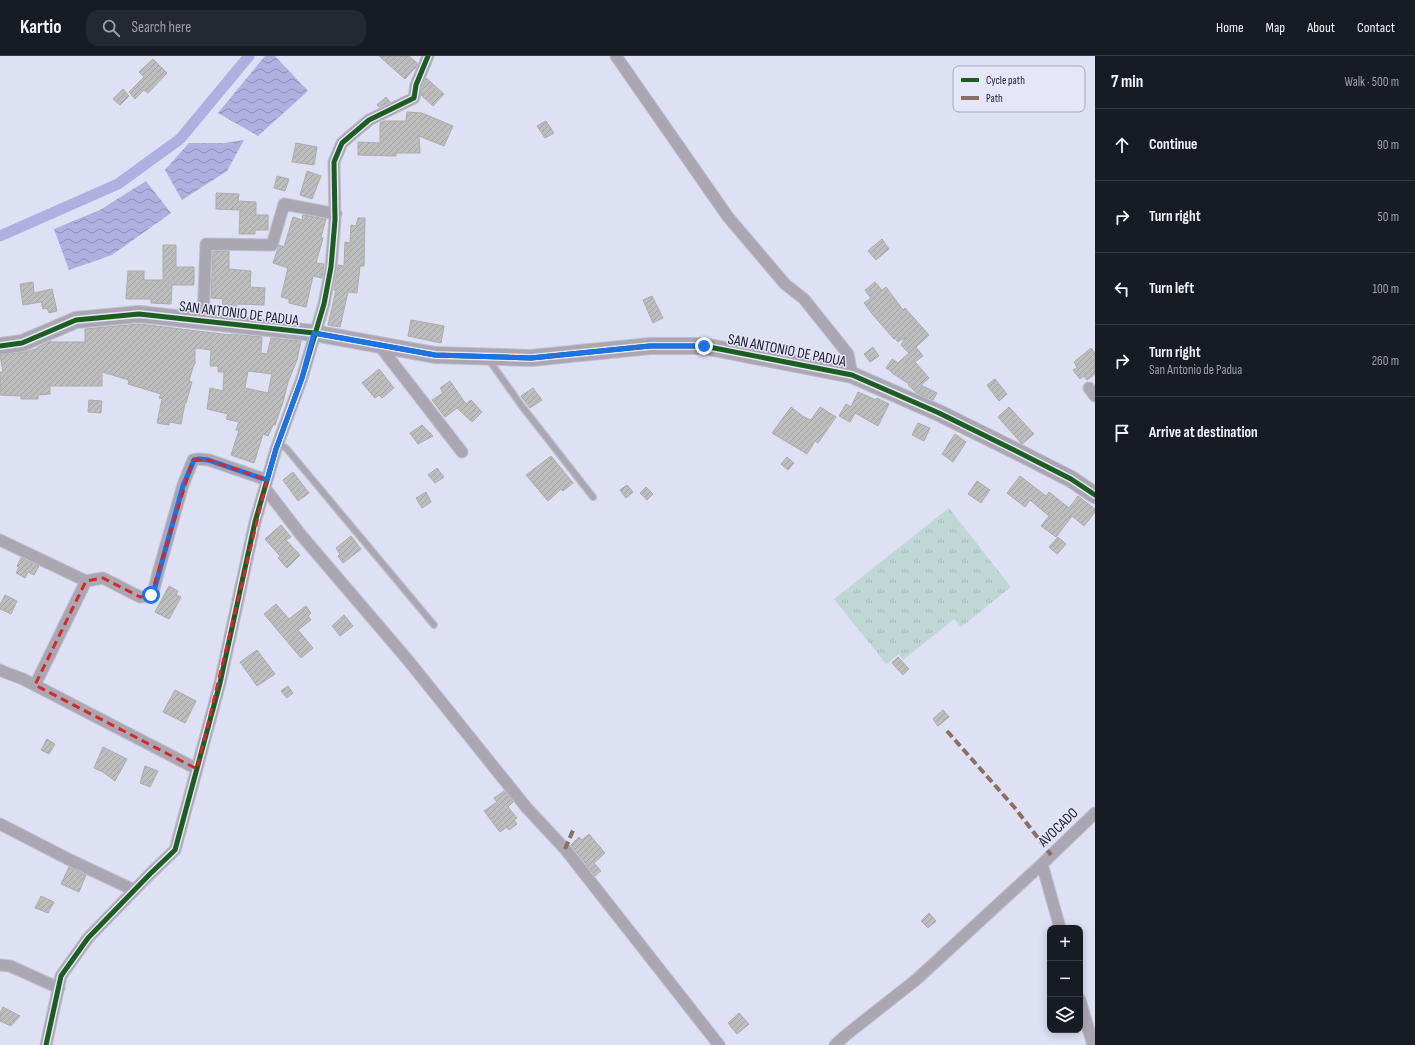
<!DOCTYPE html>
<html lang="en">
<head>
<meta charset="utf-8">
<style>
  :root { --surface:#171b24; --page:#242831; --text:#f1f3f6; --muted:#9ea1a6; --line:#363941 }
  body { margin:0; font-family:"Sofia Sans Condensed",sans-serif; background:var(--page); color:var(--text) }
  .controls { position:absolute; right:12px; bottom:12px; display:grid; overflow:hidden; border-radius:8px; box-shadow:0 2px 10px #0003 }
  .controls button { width:36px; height:36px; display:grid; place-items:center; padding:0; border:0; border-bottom:1px solid var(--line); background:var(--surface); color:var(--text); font:20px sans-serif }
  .stop { position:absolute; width:12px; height:12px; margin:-9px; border:3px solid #1a73e8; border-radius:50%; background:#fff }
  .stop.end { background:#1a73e8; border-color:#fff; box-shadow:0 1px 4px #0008 }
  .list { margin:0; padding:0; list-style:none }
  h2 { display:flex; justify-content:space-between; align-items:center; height:52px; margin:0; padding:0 16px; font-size:17px }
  h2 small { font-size:13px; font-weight:400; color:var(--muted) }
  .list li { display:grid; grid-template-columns:26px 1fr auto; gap:12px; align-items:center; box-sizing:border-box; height:72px; padding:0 16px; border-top:1px solid var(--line) }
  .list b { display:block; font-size:15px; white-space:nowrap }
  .list p { margin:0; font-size:13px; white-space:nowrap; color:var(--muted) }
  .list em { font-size:13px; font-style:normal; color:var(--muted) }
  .icon { flex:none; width:22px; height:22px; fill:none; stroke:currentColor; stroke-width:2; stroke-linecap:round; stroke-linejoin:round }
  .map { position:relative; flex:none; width:1095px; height:989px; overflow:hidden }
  header { display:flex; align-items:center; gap:24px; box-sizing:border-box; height:56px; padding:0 20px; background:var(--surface); border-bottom:1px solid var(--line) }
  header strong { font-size:19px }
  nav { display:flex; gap:22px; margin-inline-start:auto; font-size:14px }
  .search { width:280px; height:36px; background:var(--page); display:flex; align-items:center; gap:10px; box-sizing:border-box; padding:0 14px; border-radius:12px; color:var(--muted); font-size:15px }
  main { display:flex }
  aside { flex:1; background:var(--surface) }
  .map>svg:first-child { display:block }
  .grass { fill:url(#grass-tufts) }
  .water { fill:url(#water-waves) }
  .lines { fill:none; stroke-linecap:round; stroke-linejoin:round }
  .canal { stroke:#aeb0df; stroke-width:11 }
  .building { fill:url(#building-hatch); stroke:#acacac; fill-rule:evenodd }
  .lane-casing { stroke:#bcbecd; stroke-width:8 }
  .street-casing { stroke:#bcbecd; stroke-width:13 }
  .secondary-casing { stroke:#bcbecd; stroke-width:18 }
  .lane { stroke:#aba7b2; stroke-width:5.5 }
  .street { stroke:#aba7b2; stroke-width:11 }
  .secondary { stroke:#aba6b2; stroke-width:16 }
  .quiet { stroke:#8d6e63; stroke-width:4; stroke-dasharray:8 4; stroke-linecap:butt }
  .cycleway-casing { stroke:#e5e6f9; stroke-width:8 }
  .cycleway { stroke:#1b5e20; stroke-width:5 }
  .route { stroke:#1a73e8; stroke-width:5 }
  .marked { fill:none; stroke:#d62828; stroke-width:3; stroke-dasharray:8 5; stroke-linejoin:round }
  .labels { text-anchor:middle; stroke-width:3; stroke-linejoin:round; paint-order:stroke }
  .street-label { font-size:15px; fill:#1a1a2a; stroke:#e5e6f9 }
  .key { fill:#e5e6f9; stroke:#a8a9bb; stroke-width:1 }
  .key-label { font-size:11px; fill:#1a1a2a }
</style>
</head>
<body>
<header>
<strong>Kartio</strong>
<div class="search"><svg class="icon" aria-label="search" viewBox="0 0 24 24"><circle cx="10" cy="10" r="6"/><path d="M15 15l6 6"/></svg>Search here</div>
<nav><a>Home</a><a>Map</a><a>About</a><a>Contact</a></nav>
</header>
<main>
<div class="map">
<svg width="1095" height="989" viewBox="0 0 1095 989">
  <defs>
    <pattern id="grass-tufts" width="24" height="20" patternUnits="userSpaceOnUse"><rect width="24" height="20" fill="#c0d8d5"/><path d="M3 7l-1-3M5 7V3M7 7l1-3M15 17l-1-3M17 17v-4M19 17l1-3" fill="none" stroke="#a4b9b7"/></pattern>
    <pattern id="water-waves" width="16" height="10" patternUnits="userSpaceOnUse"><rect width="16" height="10" fill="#aeb0df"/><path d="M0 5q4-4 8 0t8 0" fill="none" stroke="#8d8eb5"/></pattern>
    <pattern id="building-hatch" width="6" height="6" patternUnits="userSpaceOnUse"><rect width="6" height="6" fill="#bdbdbd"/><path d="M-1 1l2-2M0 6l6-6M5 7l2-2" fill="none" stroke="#a2a2a3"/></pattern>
  </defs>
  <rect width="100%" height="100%" fill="#dee0f3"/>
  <path class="grass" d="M949 452 1011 531 961 571 954 563 903 604 899 598 886 608 834 543Z"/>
  <path class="water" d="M265 0H275L308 35 258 80 218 57Z
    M244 84 227 115 182 144 165 114 189 87H224Z
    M146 125 171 157 112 199 69 214 54 173 100 154Z"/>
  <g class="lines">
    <path class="canal" d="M0 180 118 128 180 83 249 0"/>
  </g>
  <path class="building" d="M379 0H409L417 7 416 11 405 23Z
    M153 3 167 17 148 37 144 34 135 43 129 36 144 21 139 16Z
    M426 22 444 38 433 50 421 39 423 31Z
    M123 33 129 40 120 49 113 43Z
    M386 41 390 46 379 51 377 49Z
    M407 56 422 57 453 70 444 90 419 80 420 97H396V100L358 99V86L380 87V67L384 65H406Z
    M546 65 554 77 545 82 537 70Z
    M296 87 317 91 314 109 292 106Z
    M307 115 321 120 312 143 300 139Z
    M277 120 289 123 285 135 274 132Z
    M216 137 239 138 238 145 256 146V159H268V174H255V178H239L240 154 216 153Z
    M303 159 326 163 321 181 323 182 316 207 324 208 322 222 313 220 306 251 289 247V243L281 241 288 212 273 207 279 189 284 191 293 161 302 164Z
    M358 162H365L364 210H360L357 237 348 236 340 271 328 269 336 234H334L338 209 344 210 345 186 350 187 351 169 356 170Z
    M882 183 889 193 876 204 868 195Z
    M163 189H176V211H194V229H172L171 248 151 247V243H126L128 215H144V224H163Z
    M213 195H229V213L251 215 250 231 265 232 264 249 237 248 236 253 222 252 223 243 211 242Z
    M33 226 34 237 52 233 57 255 49 257 47 252 43 253 41 246 23 249 20 228Z
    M875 226 882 234 886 231 903 254 905 252 929 279 916 291 923 300 915 306 929 322 921 329 937 337 933 344 917 337 908 329 909 328 892 317V316L886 312 892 303 898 307 909 297 901 289 905 281 898 286 895 282 894 283 873 259 864 247 871 242 865 234Z
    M652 240 663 262 653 267 643 244Z
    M411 264 444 270 441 287 408 280Z
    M139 268 231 279V278L262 281 261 297 267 298 271 282 301 285 297 304 288 326 283 346 275 369H273L268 380 263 378 254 407 231 399 239 374H236L239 366 226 363 228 358 207 353 210 332 223 335 224 316H218V310H210L211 294 195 292V308H194L189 325 192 326 186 347H185L181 368 169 366V369L157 367 162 343 159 342 161 338 128 328 129 324 102 316V330H50V338L38 339V343H21V340L0 339V316H3L0 299 26 296 38 292V291L51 285V286H85V273ZM248 315 272 318 268 337 245 332Z
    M873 291 879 300 870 306 864 298Z
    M1091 292 1095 297V318L1087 324 1084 320 1080 323 1073 314 1077 311 1074 306Z
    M379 313 394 332 382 342 379 339 375 342 362 327Z
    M995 323 1007 338 999 345 987 329Z
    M450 325 466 348 471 344 482 356 472 366 457 352 445 361 432 344 443 337 440 332Z
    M533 332 542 344 530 352 521 340Z
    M858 336 876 344 877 342 889 348 878 370 855 357 850 366 839 360 846 348 851 351Z
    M89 344 102 345 101 357 88 356Z
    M791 351 804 361 811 364 820 351 836 361 818 387 815 385 807 398 772 377Z
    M1009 351 1034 378 1022 388 998 361Z
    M918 367 930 372 924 385 912 379Z
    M422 369 433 380 418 388 410 377Z
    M955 378 966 386 953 406 942 398Z
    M551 400 573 427 563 435 561 433 548 445 526 419Z
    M787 401 794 407 788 414 781 408Z
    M437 412 444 421 435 427 428 419Z
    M293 416 309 437 298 445 283 424Z
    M1020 420 1046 440 1049 436 1069 452 1078 440 1095 453V456L1084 470 1072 460 1056 481 1041 470 1049 460 1030 444 1025 451 1007 437Z
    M977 425 990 434 981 447 968 438Z
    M627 429 633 436 626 442 620 434Z
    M646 431 653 438 647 444 640 437Z
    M426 436 431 446 422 452 416 442Z
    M281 469 291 481 286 484 300 499 287 512 278 502 280 500 265 483Z
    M351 480 361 493 343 507 338 500 340 498 336 492Z
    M1058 481 1066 488 1057 498 1049 491Z
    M21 502 39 510 34 519 28 516 25 522 16 517 19 511 17 510Z
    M169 530 178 535 176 539 181 541 169 563 155 556Z
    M5 539 17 545 11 558 0 553V549Z
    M276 548 289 563 306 550 311 557 308 560 311 564 298 574 313 592 301 602 264 558Z
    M344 559 353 570 340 580 332 570Z
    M257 594 275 618 257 630 240 606Z
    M898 601 909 613 903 619 892 607Z
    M288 630 293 637 287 642 281 635Z
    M175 634 196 645 185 667 163 656Z
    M943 654 949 661 938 670 933 663Z
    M47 683 55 688 49 698 41 694Z
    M103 691 127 703 115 725 103 716 94 712Z
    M145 710 158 715 150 731 140 727Z
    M504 735 513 746 508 751 517 762 514 764 517 768 509 774 507 771 500 776 484 755 497 746 494 742Z
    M589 778 605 797 594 807 601 815 595 820 571 789 579 781 582 784Z
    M69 811 86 819 79 836 61 828Z
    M41 840 54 846 48 857 35 852Z
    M929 857 936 865 928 872 921 865Z
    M3 951 20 960 11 970 0 965V957Z
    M739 957 749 968 737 978 728 967Z"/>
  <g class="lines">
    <defs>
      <path id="lane" d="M489 304 521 349 593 441
        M278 388 286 392 434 569"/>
      <path id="street" d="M616 0 728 161 785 228 804 243 848 298 852 319
        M203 264 206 188 272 189 284 148 336 158
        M379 289 462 396
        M1089 332 1095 340
        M265 432 301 479 407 603 526 751 565 793 719 989
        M0 484 86 525 35 629
        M86 525 103 522 140 541C155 542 155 528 158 517L183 429 193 404 199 403 209 404 267 424
        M0 614 7 617 23 623 197 713
        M0 768 70 804 134 834
        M1042 808 1060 872
        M0 909 10 910 59 932
        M1080 944 1093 989
        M46 989 61 920 88 882 150 818 175 794 220 627 255 466 276 393 302 322 324 248 331 211 335 164 334 106 342 87 369 64 414 42 416 29 428 0
        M835 989 846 979 917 923 1042 808 1095 757"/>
      <path id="secondary" d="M0 290 22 287 76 264 139 258 314 277 435 299 531 302 650 290H704L852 319 939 357 1014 394 1071 423 1095 439"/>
    </defs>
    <use href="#lane" class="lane-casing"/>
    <use href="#street" class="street-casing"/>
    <use href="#secondary" class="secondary-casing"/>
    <use href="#lane" class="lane"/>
    <use href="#street" class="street"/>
    <use href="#secondary" class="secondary"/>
    <path class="quiet" d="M947 675 1015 752 1051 799
      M565 793 574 772"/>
    <defs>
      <path id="cycleway" d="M0 290 22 287 76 264 139 258 314 277 435 299 531 302 650 290H704L852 319 939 357 1014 394 1071 423 1095 439
        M46 989 61 920 88 882 150 818 175 794 220 627 255 466 276 393 302 322 324 248 331 211 335 164 334 106 342 87 369 64 414 42 416 29 428 0"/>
    </defs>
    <use href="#cycleway" class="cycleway-casing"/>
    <use href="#cycleway" class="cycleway"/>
  </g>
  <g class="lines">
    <path class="route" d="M151 539 155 531 183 430 194 404 199 403 208 404 267 424 276 393 302 322 314 277 435 299 531 302 650 290H704"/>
  </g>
  <path class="marked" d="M193 404H209L267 424 197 713 35 629 86 525 103 522 140 541 151 539Z"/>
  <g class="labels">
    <g class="street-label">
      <text transform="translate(239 257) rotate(7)" y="5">SAN ANTONIO DE PADUA</text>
      <text transform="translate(787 294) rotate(11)" y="5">SAN ANTONIO DE PADUA</text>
      <text transform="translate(1058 771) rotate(-44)" y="5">AVOCADO</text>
    </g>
  </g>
  <rect x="953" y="10" width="132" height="46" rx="6" class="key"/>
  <rect x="961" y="22" width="18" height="4" fill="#1b5e20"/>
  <rect x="961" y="40" width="18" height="4" fill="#8d6e63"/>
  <g class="key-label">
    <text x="986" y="28">Cycle path</text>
    <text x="986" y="46">Path</text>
  </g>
</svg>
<div class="controls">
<button>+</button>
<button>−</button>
<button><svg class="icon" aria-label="layers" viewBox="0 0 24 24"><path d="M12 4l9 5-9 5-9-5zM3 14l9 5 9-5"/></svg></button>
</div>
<div class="stop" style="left:151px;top:539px"></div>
<div class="stop end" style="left:704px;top:290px"></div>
</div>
<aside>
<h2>7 min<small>Walk · 500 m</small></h2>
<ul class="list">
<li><svg class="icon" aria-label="ahead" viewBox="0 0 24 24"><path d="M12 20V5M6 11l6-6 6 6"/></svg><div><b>Continue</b></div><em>90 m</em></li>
<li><svg class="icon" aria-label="right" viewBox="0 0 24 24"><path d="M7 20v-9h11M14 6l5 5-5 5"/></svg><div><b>Turn right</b></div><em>50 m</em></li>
<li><svg class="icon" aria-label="left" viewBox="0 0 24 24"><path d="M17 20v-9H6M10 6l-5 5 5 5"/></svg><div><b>Turn left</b></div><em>100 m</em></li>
<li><svg class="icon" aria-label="right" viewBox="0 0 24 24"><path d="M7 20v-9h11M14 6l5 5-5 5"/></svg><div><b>Turn right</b><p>San Antonio de Padua</p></div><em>260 m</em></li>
<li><svg class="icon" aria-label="arrive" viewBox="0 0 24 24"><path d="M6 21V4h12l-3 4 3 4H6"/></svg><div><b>Arrive at destination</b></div></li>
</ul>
</aside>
</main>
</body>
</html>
